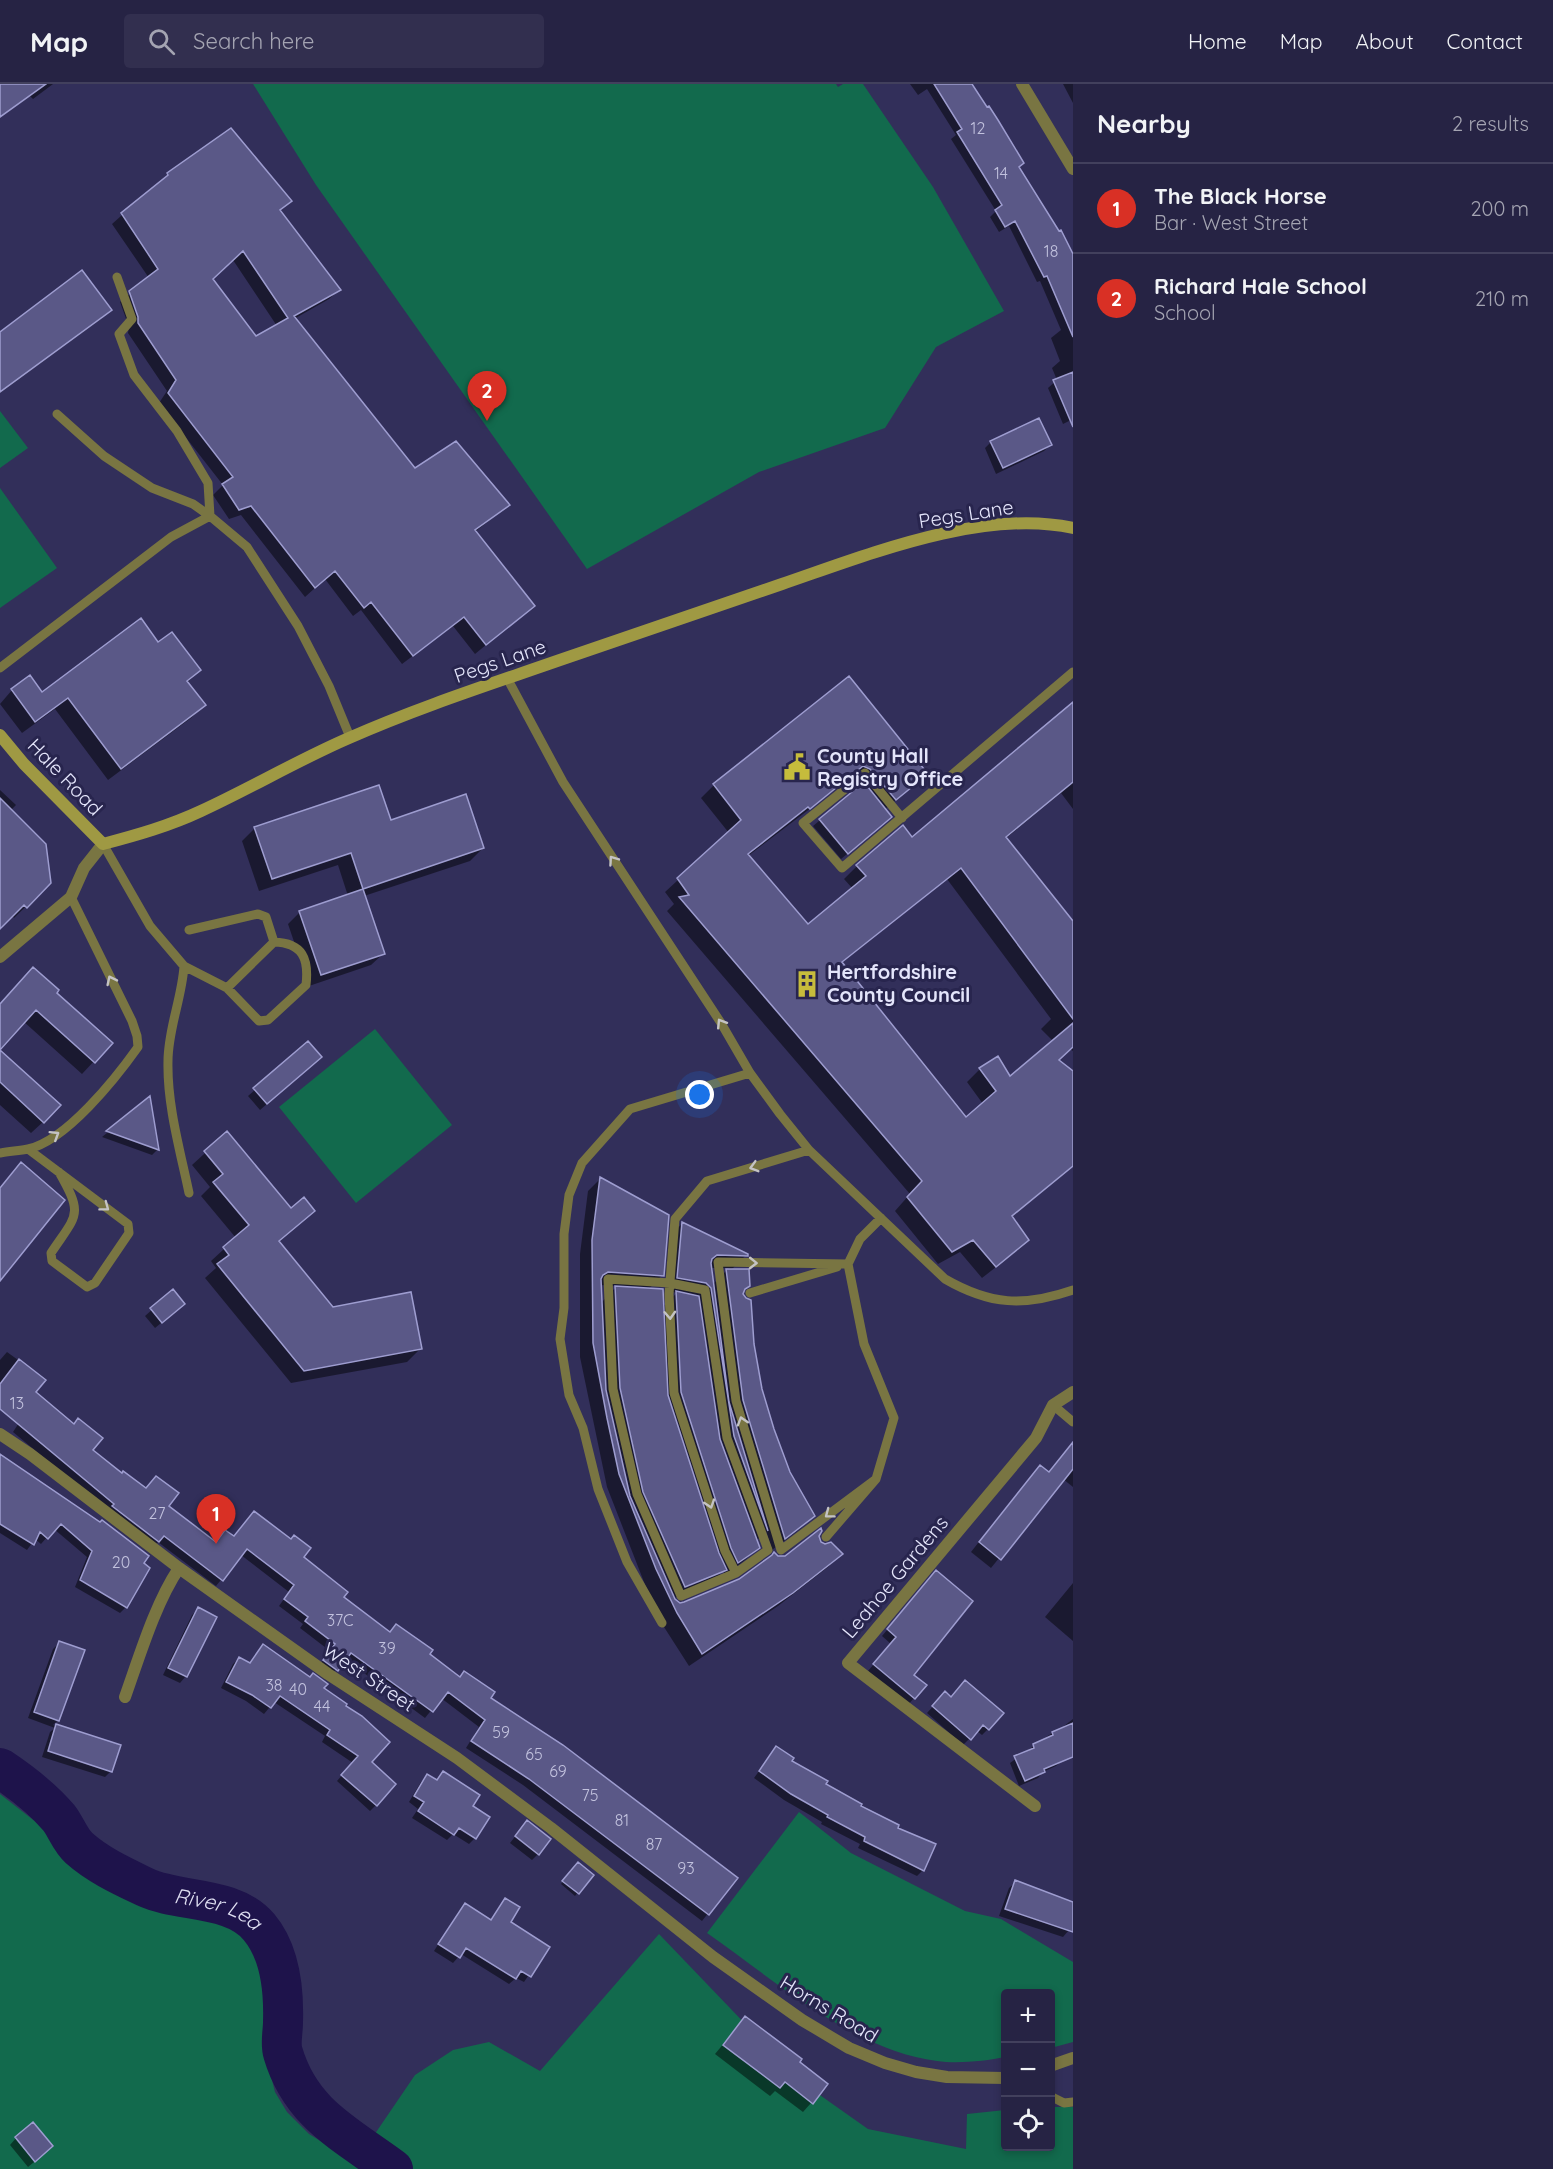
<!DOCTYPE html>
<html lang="en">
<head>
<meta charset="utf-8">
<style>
  :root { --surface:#262344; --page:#322f4f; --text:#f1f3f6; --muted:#a4a4b2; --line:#42405d; --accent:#d93025 }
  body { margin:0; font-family:Quicksand,sans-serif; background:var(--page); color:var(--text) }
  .controls { position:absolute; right:18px; bottom:18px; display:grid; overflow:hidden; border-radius:6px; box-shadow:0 3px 9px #0003 }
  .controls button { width:54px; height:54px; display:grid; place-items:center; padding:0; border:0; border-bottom:2px solid var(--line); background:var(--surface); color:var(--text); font:30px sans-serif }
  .you { position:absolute; left:700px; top:1011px; width:21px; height:21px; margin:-15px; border:4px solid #fff; border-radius:50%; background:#1a73e8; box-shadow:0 0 0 9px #1a73e833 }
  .badge { display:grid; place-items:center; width:39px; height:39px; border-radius:50%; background:var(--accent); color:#fff; font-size:20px; font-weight:700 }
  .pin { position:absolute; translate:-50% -50px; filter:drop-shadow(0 2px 3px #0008) }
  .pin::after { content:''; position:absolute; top:32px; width:21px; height:18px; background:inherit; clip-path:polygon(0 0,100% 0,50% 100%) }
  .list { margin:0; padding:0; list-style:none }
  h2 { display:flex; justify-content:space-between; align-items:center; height:78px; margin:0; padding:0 24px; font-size:26px }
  h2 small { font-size:20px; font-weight:400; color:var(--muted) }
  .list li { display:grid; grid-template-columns:39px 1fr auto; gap:18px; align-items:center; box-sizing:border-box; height:90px; padding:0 24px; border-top:2px solid var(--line) }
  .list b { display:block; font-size:22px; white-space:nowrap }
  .list p { margin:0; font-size:20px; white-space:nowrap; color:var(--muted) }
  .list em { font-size:20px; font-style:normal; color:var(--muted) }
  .icon { flex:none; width:33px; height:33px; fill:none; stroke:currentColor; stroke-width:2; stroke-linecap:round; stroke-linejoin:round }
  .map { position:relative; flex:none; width:1073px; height:2085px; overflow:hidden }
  header { display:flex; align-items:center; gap:36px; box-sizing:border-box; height:84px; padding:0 30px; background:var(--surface); border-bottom:2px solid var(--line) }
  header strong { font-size:28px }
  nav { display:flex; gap:33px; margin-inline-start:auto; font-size:21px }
  .search { width:420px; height:54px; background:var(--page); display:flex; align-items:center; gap:15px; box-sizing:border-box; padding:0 21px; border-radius:6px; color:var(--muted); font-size:22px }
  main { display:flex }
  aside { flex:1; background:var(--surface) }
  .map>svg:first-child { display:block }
  .green { fill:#126a4d }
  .shadow { fill:#0007; fill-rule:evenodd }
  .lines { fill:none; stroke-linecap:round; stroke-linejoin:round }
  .river { stroke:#1e134b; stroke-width:40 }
  .building { fill:#5a5887; stroke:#9e9dd0; stroke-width:1.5; fill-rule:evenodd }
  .lane { stroke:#797542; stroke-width:9 }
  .street { stroke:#797542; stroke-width:12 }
  .secondary { stroke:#9f9943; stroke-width:12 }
  .oneway { stroke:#c4c3c4 }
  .labels { text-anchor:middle; stroke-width:6; stroke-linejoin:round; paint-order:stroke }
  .number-label { font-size:16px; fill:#c2c2de }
  .street-label { font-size:20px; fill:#e4e5fb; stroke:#28254e }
  .poi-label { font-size:20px; font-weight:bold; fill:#e4e5fb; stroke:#28254e; text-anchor:start }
  .water-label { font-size:21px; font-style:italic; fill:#dfdff2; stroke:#28254e }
</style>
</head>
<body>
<header>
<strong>Map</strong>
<div class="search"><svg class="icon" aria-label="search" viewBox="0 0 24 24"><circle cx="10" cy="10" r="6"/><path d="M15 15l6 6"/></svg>Search here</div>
<nav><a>Home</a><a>Map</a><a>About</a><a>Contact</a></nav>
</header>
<main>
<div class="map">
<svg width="1073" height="2085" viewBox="0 0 1073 2085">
  <rect width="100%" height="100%" fill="#322f5a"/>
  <path class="green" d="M253 0H836L838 3 843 0H863L933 103 1004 227 936 263 885 344 759 388 587 485 316 101Z
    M0 327 28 364 0 384Z
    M0 404 57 484 0 524Z
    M375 945 452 1041 356 1119 279 1023Z
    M0 1710 41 1742 68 1775 89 1794 165 1826 204 1832 226 1840 246 1851 260 1876 266 1892 269 1924 267 1962 270 1988 275 2008 287 2028 309 2050 332 2064 368 2060 415 1991 453 1966 489 1958 540 1987 659 1850 800 1997 868 2045 966 2065 967 2030 1005 2026V2062H1050L1051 2023H1073V2085H0Z
    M799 1728 851 1769 965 1827 1001 1835 1073 1878V1958L1051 1964 1050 1910H1005V1973C986 1977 957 1980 937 1977 855 1967 774 1896 707 1849Z"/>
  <path class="shadow" d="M0 0H53L33 15 30 12 0 33Z
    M910 0H970L1017 84 1073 172V335L1063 340 1048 304 1057 296 1052 284 1060 277 1051 254 1061 246 1040 197 1037 198 1009 142 999 148 990 133 996 127 951 55 956 51 927 5 918 11Z
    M1063 0H1073V19Z
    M168 90 290 117 279 127 339 206 329 215 294 235 415 387 508 421 475 448 533 522 475 570 453 542 402 580 361 526 353 532 325 495 305 513 241 431 229 435 213 411 223 401 159 319 167 307 128 249 129 243 120 218 149 194 112 140ZM233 176 277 242 256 254 211 195Z
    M110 225 101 235 0 309V250Z
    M991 358 1050 361 1044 367 996 390 985 364Z
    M158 560 199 586 187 599 204 621 191 634 108 696 55 625 22 649 0 620 12 606 30 593 42 610Z
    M849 594 926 690 884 726V739L841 775 813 742 861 702 857 697 849 695 748 772 808 842 853 805 844 795 857 782 912 755 1073 630V725L1061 709 1005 755 1073 839V967L1070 965 1057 977 1073 1082 1011 1133 1014 1169 982 1194 960 1168 938 1180 895 1127 910 1110 667 827 674 820 665 808 729 749 701 714 714 701ZM947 795 1051 935 1041 945 1054 958 1010 994 998 974 980 985 967 998 983 1020 966 1035 841 879Z
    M0 706 16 721 10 727 50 799 14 834 12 831 0 843Z
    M255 744 483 764 470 777 364 812 384 869 371 881 309 902 288 840 300 828 348 812 338 781 259 807 242 757Z
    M55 909 111 959 82 990 23 937 0 963V921Z
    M308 959 314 979 260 1026 248 1012Z
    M0 968 43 1038 31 1049 0 1021Z
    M149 1015 158 1065 152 1071 102 1053Z
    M227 1049 290 1126 313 1127 278 1158 332 1225 420 1265 407 1278 291 1299 205 1194 216 1184 211 1177 236 1154 201 1112 210 1103 192 1081Z
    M601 1094 662 1191 648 1206 662 1223 677 1209 665 1206 669 1152 682 1140 746 1171 731 1186 743 1207 761 1305 789 1389 813 1432 800 1445 772 1466 766 1447 756 1457 758 1463 745 1476 725 1491 723 1487 712 1498 672 1515 679 1520 739 1497 778 1474 785 1473 818 1452 820 1459 841 1470 828 1483 778 1522 689 1582 664 1543 644 1498 607 1403 580 1273V1170L588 1107ZM710 1184H729L713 1200ZM600 1201 617 1202 601 1219Z
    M173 1207 177 1226 155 1244 145 1232Z
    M7 1268 25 1281 0 1312V1276Z
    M32 1319 91 1366 215 1459 225 1448 233 1454 254 1429 342 1513 389 1549 396 1542 428 1570 736 1794 702 1837 523 1701 466 1664 479 1643 441 1614 425 1634 345 1575 330 1592 318 1583 330 1567 300 1544 303 1540 279 1522 289 1508 241 1471 216 1502 158 1458 152 1464 13 1348Z
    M1070 1364 1073 1366V1403L1063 1395 991 1484 971 1468 1031 1392 1040 1383 1048 1389Z
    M0 1372 141 1480 126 1523 120 1529 75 1503 87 1473 54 1445 41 1460 35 1455 27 1466 0 1449Z
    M930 1495 912 1591 925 1601 908 1621 868 1587 891 1560 882 1552Z
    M1073 1499V1557L1045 1533Z
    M198 1525 186 1592 180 1599 163 1591 192 1531Z
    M59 1559 58 1636 53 1641 119 1662 111 1687 105 1693 42 1673 50 1648 55 1644 28 1634 53 1565Z
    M263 1562 344 1622 370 1678 376 1721 370 1727 337 1697 353 1679 322 1658 325 1652 274 1618 264 1630 246 1617 221 1604 233 1580 239 1574 249 1580Z
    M945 1609 988 1645 982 1651 977 1647 963 1661 927 1629Z
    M1073 1635V1668L1056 1682 1043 1688 1038 1694 1019 1702 1010 1679 1052 1649 1064 1644V1642Z
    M776 1664 790 1677 824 1701 896 1744 923 1786 917 1792 858 1764 860 1760 821 1740 822 1738 784 1716 754 1694Z
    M443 1689 471 1722 475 1754 469 1760 453 1750 447 1756 412 1734 418 1725 409 1718 421 1698 428 1692 436 1697Z
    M521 1745 538 1770 532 1776 510 1759Z
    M575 1782 592 1791 575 1812 561 1800Z
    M1016 1798 1069 1846 1063 1853 999 1832 1009 1804Z
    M505 1816 509 1838 548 1863 524 1898 516 1894 509 1900 461 1870 453 1879 434 1867 459 1827 465 1821 490 1837Z
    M745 1934 798 1979 811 2019 803 2028 775 2007 770 2012 715 1970Z
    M16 2054 45 2069 28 2083 10 2061Z"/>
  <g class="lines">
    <path class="river" id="s1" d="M0 1684C21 1698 42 1714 59 1734 66 1743 70 1756 79 1764 98 1781 122 1792 145 1803 179 1819 232 1811 259 1843 280 1868 284 1906 283 1938 283 1948 280 1960 283 1969 301 2030 346 2050 393 2085"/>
  </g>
  <path class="building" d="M0 0H46L0 33Z
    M934 0H972L987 23 989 22 998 36 1024 79 1019 83 1059 147 1061 146 1073 170V253L1047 192 1044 193 1015 137 1005 143 995 126 1002 121 957 48 962 45Z
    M231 44 292 117 280 126 341 206 294 232 415 384 456 357 510 421 475 446 535 522 486 561 464 533 413 572 371 518 364 524 335 487 315 504 251 422 239 426 222 400 233 393 168 309 176 296 138 239V233L129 207 158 185 121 129 168 91 167 89ZM243 167 288 234 256 252 213 195Z
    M82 186 112 226 0 308V248Z
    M1073 288V343L1053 296Z
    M1039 334 1052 361 1003 384 990 357Z
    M141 534 158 558 172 548 201 586 187 597 206 621 121 685 68 614 35 638 11 605 30 591 42 608Z
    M849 592 928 690 896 716 870 685 863 682 810 725 808 723 748 770 808 840 866 792 856 781 903 741 912 753 1073 618V698L1006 753 1073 837V935L961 784 842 878 966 1033 996 1007 979 984 998 972 1010 992 1073 939V963L1059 976 1073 987V1082L1012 1132 1029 1156 996 1183 973 1156 952 1168 907 1113 922 1097 679 813 689 811 677 794 741 736 713 700Z
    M864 698 892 733 848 770 819 735Z
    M379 701 391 736 466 710 484 764 363 805 351 769 272 795 254 743Z
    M0 714 46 760 51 799 27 824 24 821 0 845Z
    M363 805 385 870 321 891 299 827Z
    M33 883 59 906 57 909 113 959 95 979 36 926 0 966V920Z
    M308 957 322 973 267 1020 253 1004Z
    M0 966 61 1021 44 1039 0 998Z
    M150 1012 159 1066 106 1047Z
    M227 1047 291 1124 304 1113 315 1127 279 1157 333 1223 411 1208 422 1265 304 1287 217 1180 229 1171 223 1163 249 1141 213 1098 223 1090 204 1067Z
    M21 1078 65 1116 0 1197V1104Z
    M600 1093 669 1131 664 1192 608 1188 603 1191 601 1195 606 1306 630 1412 675 1515 680 1519 684 1518 739 1495 772 1471 774 1468 778 1472H785L821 1444 822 1447 819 1452 821 1458 825 1460 831 1458 843 1470 793 1509 702 1570 677 1529 656 1485 619 1390 607 1334 593 1259 592 1156Z
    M682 1138 748 1170V1172L717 1171 712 1175 711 1179 729 1318 768 1447 734 1352 711 1204 706 1199 677 1194Z
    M726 1185H749L750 1202 745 1205 743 1210 746 1214 751 1216 754 1260 762 1305 774 1345 790 1388 815 1432 785 1455 743 1316Z
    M615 1202 663 1205 668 1311 719 1469 727 1486 685 1503 643 1408 620 1304Z
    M173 1205 185 1220 162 1239 150 1224Z
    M676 1207 699 1212 720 1355 760 1464 738 1479 731 1464 681 1308Z
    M19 1275 46 1296 36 1308 74 1340 78 1334 103 1354 93 1366 122 1389 123 1387 146 1404 156 1392 179 1409 169 1422 216 1458 225 1446 234 1452 254 1427 291 1455 294 1451 311 1464 304 1473 348 1508 344 1513 390 1548 396 1540 433 1566 430 1570 460 1593 464 1587 495 1608 491 1614 563 1661 738 1794 709 1831 529 1695 471 1657 485 1636 448 1608 433 1628 351 1569 338 1587 323 1576 335 1560 305 1537 308 1533 284 1515 294 1501 247 1465 223 1497 164 1452 159 1458 112 1422 114 1420 0 1325V1300Z
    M1073 1358V1385L1001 1476 979 1458 1040 1381 1049 1388Z
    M0 1370 100 1438 102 1436 149 1472 144 1479 150 1484 127 1524 80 1496 92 1467 61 1440 48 1455 40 1448 34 1461 0 1440Z
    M936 1486 973 1517 914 1591 927 1601 915 1615 873 1580 896 1553 887 1545Z
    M198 1523 217 1533 187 1593 168 1584Z
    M59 1557 85 1566 59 1637 34 1628Z
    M263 1560 310 1593 313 1589 328 1600 324 1604 347 1620 346 1622 362 1632 390 1658 372 1678 396 1700 377 1722 341 1691 358 1672 327 1651 330 1646 280 1612 271 1624 252 1611 226 1598 239 1573 250 1579Z
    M965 1596 1004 1629 989 1646 983 1641 971 1656 932 1622 945 1607 951 1613Z
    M1073 1639V1673L1044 1685 1045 1688 1025 1697 1014 1672 1034 1664 1033 1660 1053 1651 1052 1648Z
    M56 1640 121 1661 112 1688 48 1667Z
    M776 1662 794 1674 792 1677 828 1697 826 1700 862 1720 861 1722 899 1741 898 1744 936 1760 924 1787 864 1757 865 1753 827 1733 828 1731 791 1710 759 1687Z
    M443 1687 480 1711 473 1722 490 1733 476 1755 459 1744 454 1751 418 1727 424 1718 414 1712 427 1690 437 1696Z
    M527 1736 551 1755 539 1771 515 1752Z
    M578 1778 594 1791 579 1810 562 1797Z
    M1015 1796 1073 1818V1848L1005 1825Z
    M505 1814 520 1823 511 1838 550 1863 531 1893 521 1887 516 1895 466 1864 460 1874 438 1860 465 1819 491 1836Z
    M745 1932 802 1975 800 1978 828 2000 813 2020 785 1998 780 2004 723 1961Z
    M33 2038 53 2062 35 2078 15 2053Z"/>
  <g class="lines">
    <path class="lane" d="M117 193 132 235 119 250 134 291 177 347 208 399 210 432
      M57 330 104 372 152 404 193 420 210 432
      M0 584 171 453 210 432 247 463 298 542 329 602 350 653
      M507 594 563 698 721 939 750 989 780 1030 809 1066 945 1195C990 1221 1024 1223 1073 1206
      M902 734 865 689 803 739 842 784 1073 588
      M103 760 150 842 184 882C182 914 168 945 168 977 167 1021 180 1066 189 1109
      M189 846 258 830 266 833 274 858
      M184 882 227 904 274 858C303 859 309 875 306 901L268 936 259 937 227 904
      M28 1065 128 1140 129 1149 95 1199 87 1203 52 1177 51 1169C77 1130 84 1132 59 1088
      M0 1069C9 1067 19 1067 28 1065 66 1057 116 994 138 963L137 952 132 937 71 813
      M848 1180 718 1178 736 1317 781 1466 876 1395
      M608 1195 670 1199 705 1206 727 1354 768 1466 736 1489 681 1512 637 1410 613 1305Z
      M750 1209 837 1183
      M1053 1321 1073 1338
      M826 1453 876 1395 894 1334 864 1260 848 1180 860 1155 881 1134
      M736 1489 725 1467 674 1309 669 1210 675 1135 707 1097 809 1066
      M662 1539 627 1478 598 1405 583 1344 569 1311 560 1255 564 1224V1150L569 1111 582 1079 630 1025 750 989
      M1050 2012 1064 2019 1073 2018"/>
    <path class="street" d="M1022 0 1073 85
      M0 873 71 813 84 784 103 760
      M0 1350 30 1370 179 1484 328 1590 457 1674 551 1744 713 1873 802 1936 849 1964 885 1979 916 1988 947 1993 1005 1994
      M125 1613C140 1571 155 1520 179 1484
      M1035 1722 848 1579 1036 1354 1053 1321 1073 1308
      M1050 1982 1073 1974"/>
    <path class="secondary" d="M0 651 24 680 103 760C137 751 169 742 201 727 251 704 298 676 349 654 417 624 488 601 557 577 632 551 707 526 782 500 867 471 983 424 1073 444"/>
  </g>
  <defs><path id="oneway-chevron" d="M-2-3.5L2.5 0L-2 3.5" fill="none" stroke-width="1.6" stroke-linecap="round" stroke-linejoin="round" transform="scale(1.5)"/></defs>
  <g class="oneway">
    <use href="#oneway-chevron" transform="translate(613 776) rotate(-125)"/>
    <use href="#oneway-chevron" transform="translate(111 896) rotate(-116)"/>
    <use href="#oneway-chevron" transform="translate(721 939) rotate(-122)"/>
    <use href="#oneway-chevron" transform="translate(55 1051) rotate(-32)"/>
    <use href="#oneway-chevron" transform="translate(754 1083) rotate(164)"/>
    <use href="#oneway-chevron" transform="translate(105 1123) rotate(37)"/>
    <use href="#oneway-chevron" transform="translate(753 1179) rotate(1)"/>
    <use href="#oneway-chevron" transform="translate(670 1231) rotate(87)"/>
    <use href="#oneway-chevron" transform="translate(742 1337) rotate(-107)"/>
    <use href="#oneway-chevron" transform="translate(710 1420) rotate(72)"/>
    <use href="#oneway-chevron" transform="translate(829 1430) rotate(143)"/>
  </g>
  <defs>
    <symbol id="civic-bare" viewBox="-9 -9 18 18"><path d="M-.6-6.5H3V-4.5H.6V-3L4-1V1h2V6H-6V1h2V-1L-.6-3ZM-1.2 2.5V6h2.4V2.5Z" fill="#c6bc3c" stroke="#28254e" stroke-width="2.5" paint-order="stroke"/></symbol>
    <symbol id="building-bare" viewBox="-9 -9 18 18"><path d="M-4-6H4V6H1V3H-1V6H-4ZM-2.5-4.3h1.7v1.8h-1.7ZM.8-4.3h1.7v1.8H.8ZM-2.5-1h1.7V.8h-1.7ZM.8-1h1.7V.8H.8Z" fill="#c6bc3c" stroke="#28254e" stroke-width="2.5" paint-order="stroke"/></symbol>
  </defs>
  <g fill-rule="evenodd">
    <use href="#civic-bare" x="778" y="664" width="38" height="38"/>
    <use href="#building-bare" x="788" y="881" width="38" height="38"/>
  </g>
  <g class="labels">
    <g class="number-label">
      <text x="978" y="50">12</text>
      <text x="1001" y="95">14</text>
      <text x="1051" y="173">18</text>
      <text x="17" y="1325">13</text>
      <text x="157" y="1435">27</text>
      <text x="121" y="1484">20</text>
      <text x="340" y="1542">37C</text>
      <text x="387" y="1570">39</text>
      <text x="274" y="1607">38</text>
      <text x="298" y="1611">40</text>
      <text x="322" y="1628">44</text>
      <text x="501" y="1654">59</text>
      <text x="534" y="1676">65</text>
      <text x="558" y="1693">69</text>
      <text x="590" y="1717">75</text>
      <text x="622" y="1742">81</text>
      <text x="654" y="1766">87</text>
      <text x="686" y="1790">93</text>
    </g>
    <g class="street-label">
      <text transform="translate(966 430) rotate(-9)" y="7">Pegs Lane</text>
      <text transform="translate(500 577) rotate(-19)" y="7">Pegs Lane</text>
      <text transform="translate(65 693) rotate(46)" y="7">Hale Road</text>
      <text transform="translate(895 1493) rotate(-50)" y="7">Leahoe Gardens</text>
      <text transform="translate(369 1593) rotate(34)" y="7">West Street</text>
      <text transform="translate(829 1925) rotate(31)" y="7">Horns Road</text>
    </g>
    <g class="poi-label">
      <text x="817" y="679">County Hall<tspan x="817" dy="23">Registry Office</tspan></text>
      <text x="827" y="895">Hertfordshire<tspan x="827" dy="23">County Council</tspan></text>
    </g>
    <g class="water-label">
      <text dy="7" stroke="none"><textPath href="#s1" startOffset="267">River Lea</textPath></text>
    </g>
  </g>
</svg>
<div class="controls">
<button>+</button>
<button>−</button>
<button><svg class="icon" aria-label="locate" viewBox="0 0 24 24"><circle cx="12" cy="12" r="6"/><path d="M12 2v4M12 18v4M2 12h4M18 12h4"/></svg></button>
</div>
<div class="you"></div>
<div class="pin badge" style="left:216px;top:1460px">1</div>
<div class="pin badge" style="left:487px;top:337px">2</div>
</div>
<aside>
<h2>Nearby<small>2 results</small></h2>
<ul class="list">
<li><span class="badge">1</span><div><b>The Black Horse</b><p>Bar · West Street</p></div><em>200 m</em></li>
<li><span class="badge">2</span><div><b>Richard Hale School</b><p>School</p></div><em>210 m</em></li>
</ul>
</aside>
</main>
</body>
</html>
